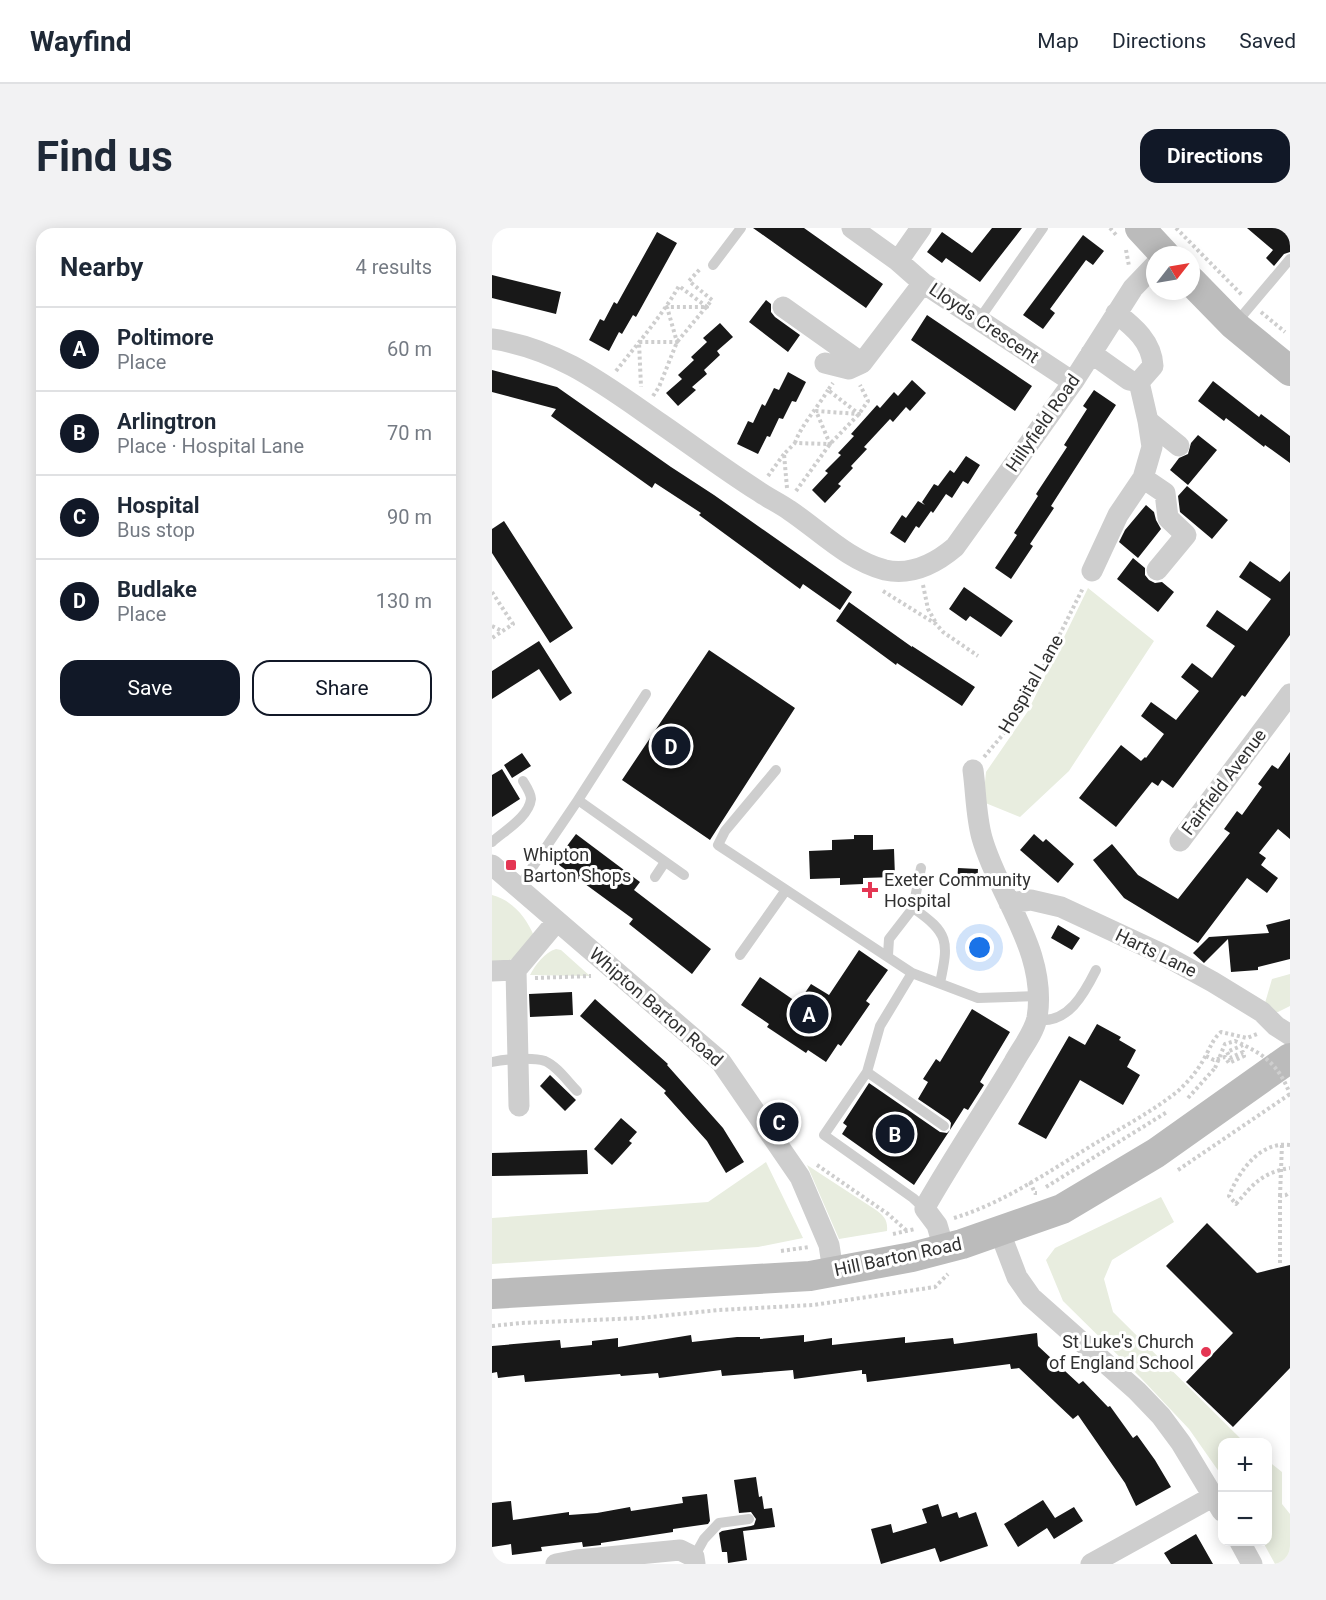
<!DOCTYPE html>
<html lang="en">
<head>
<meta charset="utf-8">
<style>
  :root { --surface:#fff; --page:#f2f2f3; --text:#1f2937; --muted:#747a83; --line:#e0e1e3; --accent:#111827 }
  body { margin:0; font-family:Roboto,sans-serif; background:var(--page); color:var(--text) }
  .controls { position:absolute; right:18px; bottom:18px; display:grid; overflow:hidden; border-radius:12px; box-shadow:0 3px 15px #0003 }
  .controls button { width:54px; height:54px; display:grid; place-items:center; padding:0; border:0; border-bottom:2px solid var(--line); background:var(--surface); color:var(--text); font:30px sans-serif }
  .compass { position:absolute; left:654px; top:18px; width:54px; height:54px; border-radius:50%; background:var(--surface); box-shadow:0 3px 15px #0003; rotate:59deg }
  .you { position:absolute; left:488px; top:720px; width:21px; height:21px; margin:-15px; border:4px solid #fff; border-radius:50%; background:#1a73e8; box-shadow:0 0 0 9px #1a73e833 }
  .badge { display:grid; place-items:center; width:39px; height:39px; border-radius:50%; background:var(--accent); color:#fff; font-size:20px; font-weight:700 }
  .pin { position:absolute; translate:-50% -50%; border:3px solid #fff; box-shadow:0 2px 6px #0006 }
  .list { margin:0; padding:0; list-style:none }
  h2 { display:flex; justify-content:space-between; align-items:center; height:78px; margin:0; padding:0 24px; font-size:26px }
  h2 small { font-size:20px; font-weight:400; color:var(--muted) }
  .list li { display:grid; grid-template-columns:39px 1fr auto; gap:18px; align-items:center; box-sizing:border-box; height:84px; padding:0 24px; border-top:2px solid var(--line) }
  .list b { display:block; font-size:22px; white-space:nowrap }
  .list p { margin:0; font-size:20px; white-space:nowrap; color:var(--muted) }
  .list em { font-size:20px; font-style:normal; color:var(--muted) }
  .actions { display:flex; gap:12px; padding:18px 24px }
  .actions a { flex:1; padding:14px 0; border:2px solid var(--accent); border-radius:18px; text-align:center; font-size:21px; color:var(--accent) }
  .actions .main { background:var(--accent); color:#fff }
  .map { position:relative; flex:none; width:798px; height:1336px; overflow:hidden; border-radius:18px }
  header { display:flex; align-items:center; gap:36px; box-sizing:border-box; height:84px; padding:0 30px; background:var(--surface); border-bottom:2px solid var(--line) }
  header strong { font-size:28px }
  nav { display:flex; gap:33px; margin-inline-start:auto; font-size:21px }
  .intro { display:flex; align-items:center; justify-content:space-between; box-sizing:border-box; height:144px; padding:0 36px }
  h1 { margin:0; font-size:42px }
  .button { padding:15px 27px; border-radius:18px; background:var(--accent); color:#fff; font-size:21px; font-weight:700 }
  main { display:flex; gap:36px; padding:0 36px }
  aside { flex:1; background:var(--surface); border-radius:18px; box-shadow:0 3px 15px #0003 }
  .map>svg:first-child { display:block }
  .green { fill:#e8eddf }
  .building { fill:#181818 }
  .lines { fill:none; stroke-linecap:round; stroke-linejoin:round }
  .path { stroke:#cecece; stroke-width:4; stroke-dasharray:3 3; stroke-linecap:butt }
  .lane { stroke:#cecece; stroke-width:10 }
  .street { stroke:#cecece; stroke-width:21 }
  .secondary { stroke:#bbb; stroke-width:30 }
  .path-bridge { stroke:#cecece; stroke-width:4; stroke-dasharray:3 3; stroke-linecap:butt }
  .poi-dot { fill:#e43653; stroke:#fff; stroke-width:2 }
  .labels { text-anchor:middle; stroke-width:6; stroke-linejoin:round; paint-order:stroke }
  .street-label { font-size:18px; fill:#313131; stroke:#fff }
  .poi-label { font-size:18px; fill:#313131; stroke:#fff; text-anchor:start }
</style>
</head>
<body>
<header>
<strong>Wayfind</strong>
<nav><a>Map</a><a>Directions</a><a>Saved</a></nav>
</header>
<div class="intro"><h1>Find us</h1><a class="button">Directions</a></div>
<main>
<aside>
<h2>Nearby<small>4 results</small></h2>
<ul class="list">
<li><span class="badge">A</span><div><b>Poltimore</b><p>Place</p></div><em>60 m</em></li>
<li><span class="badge">B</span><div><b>Arlingtron</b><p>Place · Hospital Lane</p></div><em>70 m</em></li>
<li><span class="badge">C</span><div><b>Hospital</b><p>Bus stop</p></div><em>90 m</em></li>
<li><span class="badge">D</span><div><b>Budlake</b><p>Place</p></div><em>130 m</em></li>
</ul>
<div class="actions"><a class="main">Save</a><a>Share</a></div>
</aside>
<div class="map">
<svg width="798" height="1336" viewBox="0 0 798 1336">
  <rect width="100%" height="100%" fill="#fff"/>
  <path class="green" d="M596 360 662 413 577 543 528 589 491 574 494 544 536 483Z
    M0 667C20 672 34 689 42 708 29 726 24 734 0 735Z
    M64 721 69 722 98 748 38 747C43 737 53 724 64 721Z
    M798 746V778L786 784H782L773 775 780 751Z
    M274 934 311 1010 266 1019 0 1036V990L216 974Z
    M315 937 384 982C392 988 396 992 395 1003L347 1011Z
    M669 969 682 994 620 1032 612 1051 621 1084 752 1214H730V1248L697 1201 648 1149 571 1073 554 1032 563 1020Z
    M776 1233 790 1244V1276L798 1286V1336H783L771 1314H776Z"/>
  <path class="building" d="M261 0H312L391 56 374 80Z
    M500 0H530L488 54 454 30 450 35 435 24 450 4 480 25Z
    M755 0H798V24L792 26 782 38 774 30 781 22Z
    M165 4 185 15 144 89 141 87 130 106 127 104 117 123 97 112 108 91 112 93 122 74 125 76Z
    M591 7 612 23 601 37 594 32 558 81 563 85 551 101 531 87Z
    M0 47 69 64 64 86 0 70Z
    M274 72 279 76V84L283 89 308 107 296 124 257 94Z
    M435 87 540 158 523 183 419 112Z
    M228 95 241 109 225 123 228 127 212 142 215 146 200 159 204 162 186 178 174 165 190 151 186 147 202 132 199 129 215 114 211 110Z
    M0 142 65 159 179 239 222 267 360 364 348 382 311 356 308 361 207 287 209 285 163 255 160 260 59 188 64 181 0 164Z
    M296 144 314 154 304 174 300 173 291 191 287 190 278 209 275 208 266 226 245 216 256 193 261 195 270 176 273 178 282 160 287 162Z
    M420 152 434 165 418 183 414 179 401 194 398 191 372 219 375 221 359 238 361 240 346 256 349 258 333 275 320 262 336 245 333 243 349 227 346 225 362 208 359 206 385 177 388 180 402 164 406 168Z
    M721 153 767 189 769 186 798 208V235L773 217 772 219 734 190 732 193 706 173Z
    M602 162 624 177 559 278 562 280 538 316 541 318 519 351 503 340 525 307 522 305 546 268 544 266 575 219 572 217 595 181 591 178Z
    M706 207 725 222 696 257 678 242 687 230 696 226 699 215Z
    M474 228 488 237 476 256 471 253 460 270 454 266 441 285 439 283 427 300 424 298 413 315 398 305 410 287 414 290 426 273 433 277 430 274 442 256 446 258 458 242 462 245Z
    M695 258 736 292 720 311 688 284 686 268Z
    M654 277 662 284 664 292 669 301 646 330 627 314 633 302Z
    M12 293 81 400 58 415 0 325V301Z
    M641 330 653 340V347L657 352 663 355 670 354 682 364 666 384 625 351Z
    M758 333 788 354 798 343V407L753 469 750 467 681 560 670 552 666 558 660 554 624 599 587 570 629 517 649 533 653 529 654 530 672 506 649 488 659 474 684 492 707 463 689 449 700 435 720 450 743 418 714 398 725 382 755 403 779 371 747 349Z
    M472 359 521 393 509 409 478 388 474 393 457 381Z
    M357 374 420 419V418L483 459 470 478 405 435 404 437 344 393Z
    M47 413 80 465 68 473 47 441 0 471V443Z
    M217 422 303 480 218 612 130 552Z
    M798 524V611L786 601 767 625 774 630 769 637 786 650 775 665 755 650 706 715 632 670 601 632 620 616 646 647 686 671 738 605 732 601 745 583 750 587 770 559 766 556 780 537 786 541Z
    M30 525 39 538 20 550 12 537Z
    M10 541 28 571 0 589V547Z
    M84 606 148 654 142 662 219 721 200 746 137 696 141 691 63 634Z
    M542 606 551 614 554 611 582 636 566 655 528 622Z
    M362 607H381V622L402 621 403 649 371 650V656L348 657V650L318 651 317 623 340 622V612L362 611Z
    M466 640 486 641 485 656 465 655Z
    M798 691V731L766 739V742L739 744 736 711 712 735 701 725 717 709 777 705 774 697Z
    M566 697 588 710 580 722 559 710Z
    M367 722 396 742 374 773 378 776 349 818 346 816 334 834 316 822 314 825 275 799 277 796 249 777 268 749 306 775 319 756 337 767Z
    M80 764 81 787 38 789 37 766Z
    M103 771 176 836 175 837 231 900 252 934 234 945 215 913 172 865 174 863 88 788Z
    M480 781 518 804 488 854 492 857 476 882 472 880 458 902 459 895 457 892 426 871 436 854 431 851 444 831 448 834Z
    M605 796 629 809 627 812 644 822 635 839 648 847 631 877 588 852 554 911 526 896 577 808 593 817Z
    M58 847 84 872 73 883 48 858Z
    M377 855 448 904 455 905 458 902 422 957 350 906 355 898 351 895Z
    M129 890 145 904 137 913 140 915 120 937 102 921Z
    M95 922 96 946 0 948V925Z
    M715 995 765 1045 798 1037V1140L741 1199 694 1154 741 1105 674 1038Z
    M545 1105 546 1118 587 1156 591 1153 616 1179 618 1178 641 1210 645 1207 663 1232 679 1259 644 1278 633 1255 586 1187 581 1191 527 1140 519 1141 518 1136 375 1154 374 1146H370V1142L302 1151 301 1142 230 1148 229 1142 167 1150 166 1145 129 1148 128 1146 33 1154 32 1147 6 1150 5 1144 0 1145V1118L68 1112 69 1120 100 1117V1113L126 1110V1119L199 1107 200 1114 245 1109H268V1111L312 1107V1114L340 1110V1117L413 1109V1115L461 1110 462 1116Z
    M264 1249 267 1269 270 1268 272 1281 280 1280 283 1299 251 1303 255 1332 236 1335 235 1324H230L227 1305 230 1303 259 1298 262 1297 264 1291 259 1284 247 1285 242 1252Z
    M215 1266 218 1293 216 1296 181 1301V1304L109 1315V1317L91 1319 90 1314 49 1319 50 1323 20 1327 19 1316 0 1319V1275L19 1273 21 1292 77 1284V1287L105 1285 138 1279 139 1283 191 1275 190 1269Z
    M551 1272 563 1290 582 1279 591 1293 562 1311 555 1300 526 1319 512 1296Z
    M446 1276 450 1289 465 1284 467 1290 484 1284 496 1318 448 1334 443 1320 389 1336 379 1301 399 1296 401 1305 435 1295 430 1281Z
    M704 1306 721 1336H679L672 1325Z"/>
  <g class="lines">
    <path class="path" d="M618 0 625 8
      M684 0 750 67
      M634 22 637 38
      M769 84 793 104
      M124 143C146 115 169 89 187 58L215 79H175L185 114H147L149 159
      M161 168 167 159 185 114 220 72 197 53 208 41
      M303 215C308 199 326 179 336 162
      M276 248 292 226
      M295 260 292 226 303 215 338 216 324 183 367 186 336 162 341 155
      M304 263 338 216 367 186 376 173 368 157
      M431 357 436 381 444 395
      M391 363 444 396 451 404 486 428
      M0 364 21 396 0 410
      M0 398 10 403
      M492 529 519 497 543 456 591 360
      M43 750 99 748
      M714 828 722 832 733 829 737 835 752 828 751 824 738 830 735 824 751 817
      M696 870 723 840
      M798 917C768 913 747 943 737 968L744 976C761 956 771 944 798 940
      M325 937 396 986 415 1003
      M686 942 798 866
      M538 954 543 965H545
      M554 959 675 884
      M788 968 790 916
      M462 990C512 975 559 942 604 915 631 899 661 883 686 863 697 853 707 841 714 827 719 818 721 811 729 804L755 810 765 806
      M401 1006 423 1001
      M289 1023 317 1019
      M788 1035V968L794 967 798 964
      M0 1098 29 1095 149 1090 227 1082 321 1077 443 1059 456 1046"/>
    <path class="lane" d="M221 37 249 0
      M486 93 551 0
      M744 95 798 31
      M284 542 233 603 226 617 420 745 486 770 546 768
      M86 572 192 647
      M0 614C12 603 37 589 39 571 39 565 34 558 31 553
      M163 649 173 634
      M27 659 86 572 154 466
      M421 680C457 705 457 713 448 755
      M248 727 294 662
      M396 727 397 711 421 680 429 640
      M420 745 388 798 375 844 452 898
      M545 792C576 796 592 766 604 742
      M0 834C13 831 41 829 53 833 65 838 76 854 85 863
      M375 844 332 907 421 970 433 981
      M202 1329 212 1311 227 1295 257 1291"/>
    <path class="street" d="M360 0 406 33 431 55 581 154
      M406 33 429 0
      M291 79 370 135
      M624 85C642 99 660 114 661 138L647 154
      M0 111C68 121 114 158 169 196 201 218 233 242 266 263 276 270 287 275 297 282 327 302 357 333 393 342 420 348 443 336 463 319L581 154 641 60 663 37
      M599 125 637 152 647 154 656 193 660 219 651 250 626 287 600 343
      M333 135 357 141 370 135 431 55
      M656 193 687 218
      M651 250 673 265 676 290 694 307 665 342
      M688 613 798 466
      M0 637 229 834 308 949 337 1017 341 1043
      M517 675 539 672 569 679 670 726 721 754 770 784 784 798 798 807
      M24 742 27 878
      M0 743 24 742 65 693
      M507 1002 525 1049 539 1069 645 1163 669 1188 689 1215 730 1283
      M452 1021 445 997 433 981 436 974C463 927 494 881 522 834 529 821 542 805 545 790 556 723 507 670 490 610 484 589 484 564 481 542
      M748 1314 760 1336
      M64 1336 85 1332 188 1322 202 1329 203 1336
      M599 1336 722 1268"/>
    <path class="secondary" d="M648 0 673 27
      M699 53 742 97 798 143
      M0 1066 318 1048 420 1029 470 1016 570 981 664 925 798 830"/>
    <path class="path-bridge" d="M723 840 733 816 743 813C772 826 786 836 798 866"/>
  </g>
  <g class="poi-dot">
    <rect x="13" y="631" width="12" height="12" rx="3"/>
    <path d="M375 653h6v6h6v6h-6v6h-6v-6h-6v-6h6z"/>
    <circle cx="714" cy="1124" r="6"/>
  </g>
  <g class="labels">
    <g class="street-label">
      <text transform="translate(492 95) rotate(34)" y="6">Lloyds Crescent</text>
      <text transform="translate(551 195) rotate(-55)" y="6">Hillyfield Road</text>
      <text transform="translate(539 456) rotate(-60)" y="6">Hospital Lane</text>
      <text transform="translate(732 554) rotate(-53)" y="6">Fairfield Avenue</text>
      <text transform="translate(664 725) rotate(26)" y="6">Harts Lane</text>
      <text transform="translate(164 779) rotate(41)" y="6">Whipton Barton Road</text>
      <text transform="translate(406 1029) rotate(-12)" y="6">Hill Barton Road</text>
    </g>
    <g class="poi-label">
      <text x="31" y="633">Whipton<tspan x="31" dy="21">Barton Shops</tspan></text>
      <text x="392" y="658">Exeter Community<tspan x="392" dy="21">Hospital</tspan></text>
      <text x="702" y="1120" text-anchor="end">St Luke's Church<tspan x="702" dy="21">of England School</tspan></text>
    </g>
  </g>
</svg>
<div class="controls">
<button>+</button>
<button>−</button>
</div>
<svg class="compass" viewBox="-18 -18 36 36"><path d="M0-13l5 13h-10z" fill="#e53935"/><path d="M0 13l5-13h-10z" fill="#747a83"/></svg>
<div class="you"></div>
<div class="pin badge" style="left:317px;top:786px">A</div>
<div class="pin badge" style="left:403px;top:906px">B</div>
<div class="pin badge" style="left:287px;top:894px">C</div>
<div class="pin badge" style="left:179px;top:518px">D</div>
</div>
</main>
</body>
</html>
